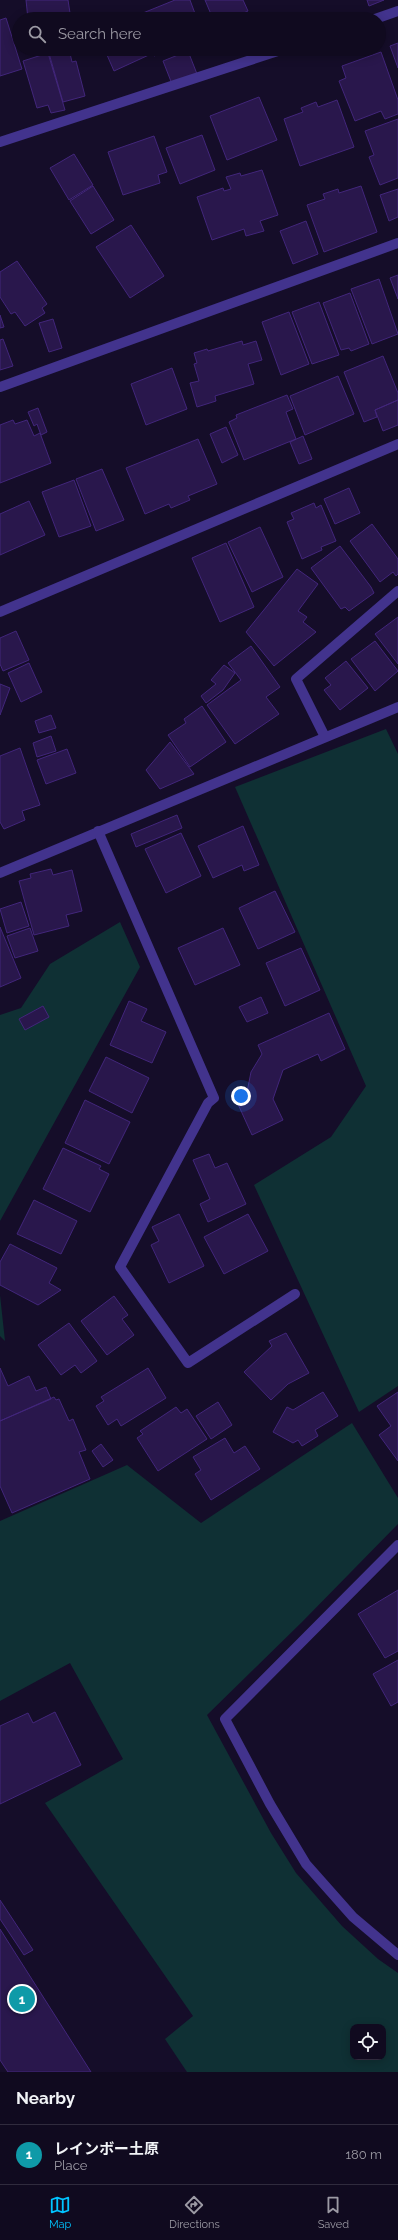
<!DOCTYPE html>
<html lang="en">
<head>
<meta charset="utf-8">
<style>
  :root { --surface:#100a1f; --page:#191328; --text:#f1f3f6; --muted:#9c9aa4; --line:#302b3d; --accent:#01c4ff }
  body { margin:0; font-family:Raleway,"Noto Sans JP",sans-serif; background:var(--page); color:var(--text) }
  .controls { position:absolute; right:12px; bottom:12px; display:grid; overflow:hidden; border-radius:8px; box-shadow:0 2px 10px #0003 }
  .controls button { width:36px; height:36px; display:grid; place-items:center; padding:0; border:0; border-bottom:1px solid var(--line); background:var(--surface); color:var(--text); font:20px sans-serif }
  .you { position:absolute; left:241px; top:1096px; width:14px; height:14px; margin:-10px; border:3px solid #fff; border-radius:50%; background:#1a73e8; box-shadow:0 0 0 6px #1a73e833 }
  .badge { display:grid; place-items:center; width:26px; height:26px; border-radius:50%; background:var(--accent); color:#fff; font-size:13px; font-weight:700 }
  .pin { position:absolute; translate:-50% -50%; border:2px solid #fff; box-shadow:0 1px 4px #0006 }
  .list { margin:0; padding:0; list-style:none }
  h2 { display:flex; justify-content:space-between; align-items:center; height:52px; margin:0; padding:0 16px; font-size:17px }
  h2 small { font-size:13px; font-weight:400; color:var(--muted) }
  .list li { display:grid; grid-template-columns:26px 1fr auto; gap:12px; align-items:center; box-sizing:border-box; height:60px; padding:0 16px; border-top:1px solid var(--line) }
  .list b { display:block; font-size:15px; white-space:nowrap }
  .list p { margin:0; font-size:13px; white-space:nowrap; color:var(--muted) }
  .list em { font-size:13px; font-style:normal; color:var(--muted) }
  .icon { flex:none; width:22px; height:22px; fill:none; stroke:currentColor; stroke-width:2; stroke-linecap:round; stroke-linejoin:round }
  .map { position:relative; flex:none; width:398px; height:2072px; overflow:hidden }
  .search { position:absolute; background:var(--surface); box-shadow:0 2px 10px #0003; left:12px; right:12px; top:12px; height:44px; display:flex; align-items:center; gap:10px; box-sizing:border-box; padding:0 14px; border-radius:22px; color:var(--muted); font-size:15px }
  .sheet { height:112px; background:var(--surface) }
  nav { display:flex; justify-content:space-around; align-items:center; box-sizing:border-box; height:56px; border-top:1px solid var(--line); background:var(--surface); font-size:11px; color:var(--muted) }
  nav a { display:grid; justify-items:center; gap:2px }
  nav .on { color:var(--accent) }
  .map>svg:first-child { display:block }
  .green { fill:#0f3034; fill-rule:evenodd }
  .building { fill:#29174c; stroke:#42267b }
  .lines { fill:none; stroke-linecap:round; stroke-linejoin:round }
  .minor { stroke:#42338d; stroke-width:10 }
</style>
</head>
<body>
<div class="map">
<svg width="398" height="2072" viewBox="0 0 398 2072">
  <rect width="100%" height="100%" fill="#150d29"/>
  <path class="green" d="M386 729 398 754V1386L359 1412 254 1185 331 1137 366 1086 235 787Z
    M120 922 140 967 0 1221V1015L21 1008 50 964Z
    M0 1295 5 1341 0 1336Z
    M352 1423 398 1498V1524L302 1622 207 1715 271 1833 296 1873 342 1926 378 1959 398 1973V2072H187L165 2039 193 2016 45 1803 123 1759 70 1663 0 1701V1521L127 1465 201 1523ZM353 2027H383V2057H353Z"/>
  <path class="building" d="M26 0H68L70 13 28 19Z
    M190 0 197 19H139L138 15 175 0Z
    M205 0H243L248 11 230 19H213Z
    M367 0H384L369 6Z
    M6 18 22 69 0 76V20Z
    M398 43V68L390 46Z
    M52 49H69L72 62 76 61 85 96 63 102 48 50Z
    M109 49H149L151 54 114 71 107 55 111 53Z
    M151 49H173L154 56Z
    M188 51 197 74 172 84 163 61Z
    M381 52 398 100V114L385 119 381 111 355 121 339 81 346 78 342 66Z
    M48 53 65 110 51 113 48 105 37 108 23 61Z
    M259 97 277 140 227 160 210 116Z
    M337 100 354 147 300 166 284 119 303 112 301 108 316 102 318 107Z
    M398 119V178L380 185 369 157 374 155 365 131Z
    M202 135 215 170 180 184 166 148Z
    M154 136 167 172 158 175 160 183 123 195 108 152Z
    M74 154 93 185 69 200 50 168Z
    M262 170 278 215 260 221 264 231 246 236 244 229 212 240 197 197 223 188 224 191 231 189 226 177 240 173 241 176Z
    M93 186 114 220 91 234 70 201Z
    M361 186 377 232 324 252 307 205 325 199 323 194 338 189 339 193Z
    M398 189V217L389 221 380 195Z
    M306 221 318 254 293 264 280 231Z
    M131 225 164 276 130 298 96 247Z
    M17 261 47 304 42 308 45 313 25 326 15 312 11 314 0 297V272Z
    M398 275V299L390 278Z
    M379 279 398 334 372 344 351 289Z
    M350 293 369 344 351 351 349 348 341 350 323 303Z
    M319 302 339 355 312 364 292 312Z
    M289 312 309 364 281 375 262 322Z
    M0 315 4 327 0 328Z
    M53 319 62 348 49 352 39 323Z
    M3 339 13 366 0 370V340Z
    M242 341 243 345 256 341 262 360 248 364 254 384 215 396 216 401 197 407 190 383 199 381 194 364 197 363 194 353 207 349 208 351Z
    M383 356 398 393V400L375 410 377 417 364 422 344 372Z
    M172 368 187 409 146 425 131 384Z
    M338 376 354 414 305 435 290 396Z
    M287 395 293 409 286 412 296 439 244 460 229 422 237 418 236 415Z
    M398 400V425L383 431 375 410Z
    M38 408 47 432 41 435 37 424 34 426 28 412Z
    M13 420 15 424 27 420 34 436 40 433 51 463 0 483V425Z
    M226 427 238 455 222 463 210 434Z
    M303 436 312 459 299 464 290 442Z
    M198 439 217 484 188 496 190 500 171 508 169 504 145 514 126 468Z
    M102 469 124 520 96 531 76 479Z
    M74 480 91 526 59 537 42 492Z
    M349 488 360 513 335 524 324 499Z
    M29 501 45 535 0 555V514Z
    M314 503 316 508 321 505 336 541 321 547 322 550 302 559 287 522 294 519 291 513Z
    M372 524 398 559V574L396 576 393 572 380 582 350 541Z
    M260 527 283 577 252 592 228 542Z
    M226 543 254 607 220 622 192 558Z
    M340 546 371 587 374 593 349 611 345 607 341 609 311 568Z
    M297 569 318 584 298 611 307 617 303 622 316 632 274 666 246 632Z
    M398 617V664L375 634Z
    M16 631 29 660 3 671 0 664V638Z
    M375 641 398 671 375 691 351 659Z
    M251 646 280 687 266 697 279 714 235 744 207 705 241 680 228 663Z
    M346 661 368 688 340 710 324 690 331 685 325 678Z
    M29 663 42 692 21 702 8 673Z
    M224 665 235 673 223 690 206 703 201 696 216 684 211 680Z
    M0 684 10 688 0 715Z
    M202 706 226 742 190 767 168 735 186 723 184 719Z
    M51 715 56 728 39 733 35 721Z
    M51 736 56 751 37 757 33 743Z
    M170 742 194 774 160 789 146 770Z
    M20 748 40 805 22 811 25 820 4 829 0 822V756Z
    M67 749 76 773 46 784 37 760Z
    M177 815 182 828 136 847 131 834Z
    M243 826 259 865 244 871 242 865 213 878 198 846Z
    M181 833 201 876 166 893 145 849Z
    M51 869 53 875 72 870 82 911 66 915 69 926 34 935 19 881 31 878 30 874Z
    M275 891 295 932 258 949 239 908Z
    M21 902 29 926 7 933 0 909Z
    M0 927 21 978 0 987Z
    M30 928 38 951 15 958 7 936Z
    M223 928 240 965 195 985 178 948Z
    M301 948 320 990 285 1006 266 963Z
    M261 997 268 1013 247 1022 239 1007Z
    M129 1001 147 1009 141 1021 166 1032 152 1063 110 1045Z
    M43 1006 49 1017 25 1030 19 1019Z
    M329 1013 345 1049 321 1061 318 1054 283 1070 273 1099 283 1120 252 1135 237 1102 246 1097 251 1072 262 1054 258 1045Z
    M106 1057 149 1078 132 1113 89 1091Z
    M85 1100 130 1122 109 1164 65 1143Z
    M63 1148 101 1166 99 1169 109 1174 90 1212 43 1189Z
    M209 1154 215 1168 227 1163 246 1204 208 1222 200 1204 210 1199 193 1160Z
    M34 1200 77 1221 61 1254 17 1234Z
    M179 1214 204 1266 169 1283 151 1245 159 1241 152 1227Z
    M248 1214 268 1251 224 1274 204 1237Z
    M10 1244 57 1268 49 1283 61 1290 38 1305 0 1285V1262Z
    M114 1296 128 1315 122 1319 134 1335 107 1355 81 1321Z
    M69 1323 97 1361 81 1373 75 1365 61 1375 38 1345Z
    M286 1333 309 1373 288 1384 271 1400 244 1372 272 1346 269 1341Z
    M0 1368 8 1386 29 1376 36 1391 46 1387 51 1399 0 1421Z
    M148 1368 166 1398 121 1426 117 1419 108 1425 96 1406 104 1401 101 1397Z
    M323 1392 338 1416 315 1430 318 1436 302 1446 298 1440 293 1443 273 1432 287 1407 293 1410Z
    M398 1392V1461L379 1435 391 1426 377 1406Z
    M54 1397 56 1400 59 1399 69 1421 73 1419 86 1450 79 1452 90 1479 12 1513 0 1486V1421Z
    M218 1402 232 1425 211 1439 196 1416Z
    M176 1407 181 1413 187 1409 207 1439 158 1471 137 1438 143 1434 140 1431Z
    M225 1438 234 1453 245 1446 260 1469 211 1500 195 1474 201 1470 193 1457Z
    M101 1444 113 1460 103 1467 92 1451Z
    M398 1590V1651L385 1658 358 1614Z
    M398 1660V1702L391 1706 373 1674Z
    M55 1712 81 1765 0 1804V1726L28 1713 33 1723Z
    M0 1900 33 1950 24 1955 0 1919Z
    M0 1929 5 1937 91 2072H8L0 2060Z"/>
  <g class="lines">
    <path class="minor" d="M375 19 398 11
      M0 142 284 49
      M0 387 398 243
      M0 612 398 444
      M325 737 296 679 398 591
      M98 831 214 1098 208 1103 120 1267 188 1363 295 1294
      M0 873 398 707
      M398 1545 225 1719 270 1804 306 1864 353 1917 398 1955"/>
  </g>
</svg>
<div class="controls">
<button><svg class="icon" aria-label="locate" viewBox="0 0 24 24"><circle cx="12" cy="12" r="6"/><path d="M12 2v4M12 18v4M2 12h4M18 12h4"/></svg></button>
</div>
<div class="you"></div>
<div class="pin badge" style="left:22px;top:1999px;background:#0f9aa8">1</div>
<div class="search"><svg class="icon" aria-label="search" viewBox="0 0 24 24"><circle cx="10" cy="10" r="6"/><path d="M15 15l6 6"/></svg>Search here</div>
</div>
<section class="sheet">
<h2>Nearby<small></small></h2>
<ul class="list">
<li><span class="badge" style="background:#0f9aa8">1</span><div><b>レインボー土原</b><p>Place</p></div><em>180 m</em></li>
</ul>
</section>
<nav>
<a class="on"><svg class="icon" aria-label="map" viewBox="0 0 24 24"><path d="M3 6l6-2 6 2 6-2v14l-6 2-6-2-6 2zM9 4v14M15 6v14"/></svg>Map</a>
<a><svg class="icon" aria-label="directions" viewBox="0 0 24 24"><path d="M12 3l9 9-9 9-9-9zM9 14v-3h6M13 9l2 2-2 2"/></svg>Directions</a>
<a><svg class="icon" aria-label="saved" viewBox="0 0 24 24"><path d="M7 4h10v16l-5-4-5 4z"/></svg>Saved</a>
</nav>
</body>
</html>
